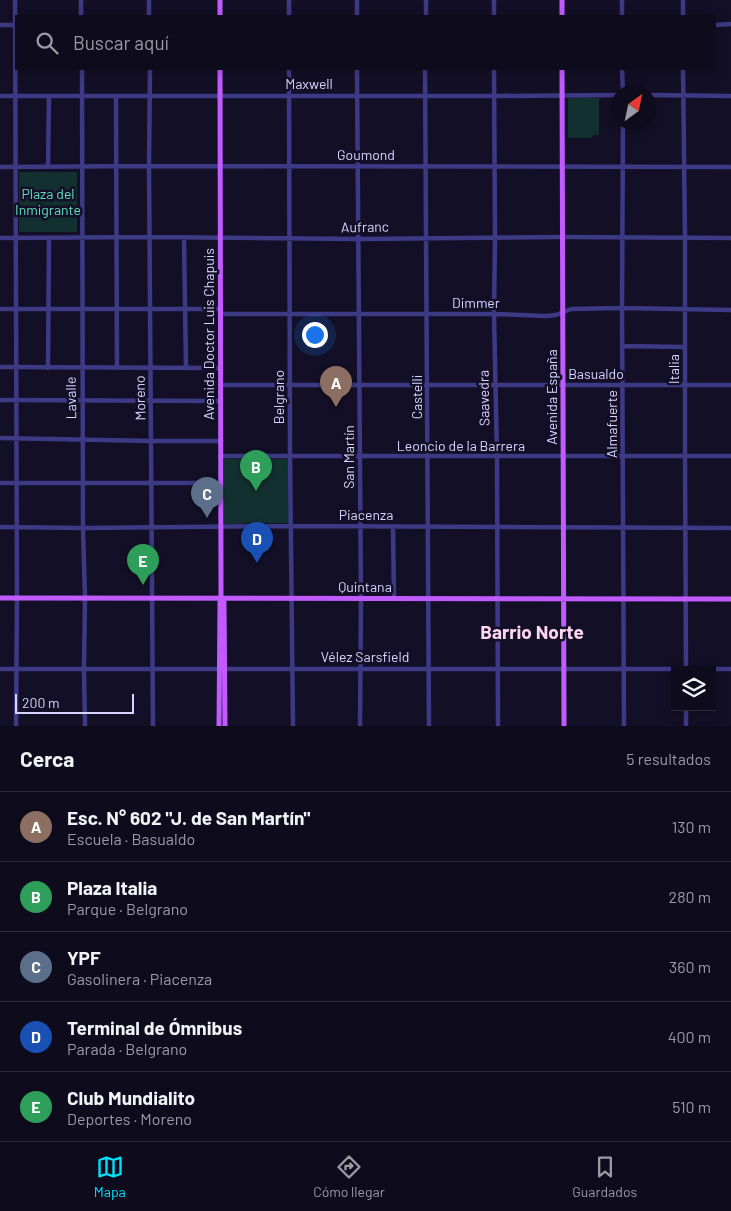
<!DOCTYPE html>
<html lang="es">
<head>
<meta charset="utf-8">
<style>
  :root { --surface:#0e0b1c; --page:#171425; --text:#f1f3f6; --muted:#9b9ba3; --line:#2e2b3b; --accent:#00e5ff }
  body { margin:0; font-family:Barlow,sans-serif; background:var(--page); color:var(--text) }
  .controls { position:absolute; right:15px; bottom:15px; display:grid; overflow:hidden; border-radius:0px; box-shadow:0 2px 12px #0003 }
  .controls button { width:45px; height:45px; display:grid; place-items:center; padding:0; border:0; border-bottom:1px solid var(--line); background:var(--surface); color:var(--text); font:25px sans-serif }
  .compass { position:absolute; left:611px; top:85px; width:45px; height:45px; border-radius:50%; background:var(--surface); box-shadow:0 2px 12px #0003; rotate:33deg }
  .scale { position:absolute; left:15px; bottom:12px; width:119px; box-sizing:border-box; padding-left:5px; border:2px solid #d9d4ff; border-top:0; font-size:14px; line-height:18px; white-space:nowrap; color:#d9d4ff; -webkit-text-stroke:4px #130f26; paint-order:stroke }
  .you { position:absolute; left:314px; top:334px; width:18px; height:18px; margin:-12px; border:4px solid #fff; border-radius:50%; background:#1a73e8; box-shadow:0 0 0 8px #1a73e833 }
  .badge { display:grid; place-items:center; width:32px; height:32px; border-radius:50%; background:var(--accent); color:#fff; font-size:16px; font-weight:700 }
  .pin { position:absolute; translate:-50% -41px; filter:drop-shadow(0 1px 2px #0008) }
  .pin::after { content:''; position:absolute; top:26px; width:18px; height:15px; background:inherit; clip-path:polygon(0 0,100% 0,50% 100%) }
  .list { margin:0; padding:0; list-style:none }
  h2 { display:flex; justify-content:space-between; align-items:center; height:65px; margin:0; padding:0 20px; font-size:21px }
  h2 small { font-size:16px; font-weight:400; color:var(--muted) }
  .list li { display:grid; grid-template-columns:32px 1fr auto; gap:15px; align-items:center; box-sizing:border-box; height:70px; padding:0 20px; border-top:1px solid var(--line) }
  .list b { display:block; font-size:19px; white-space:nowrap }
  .list p { margin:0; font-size:16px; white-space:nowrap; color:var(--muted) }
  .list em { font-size:16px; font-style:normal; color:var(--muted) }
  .icon { flex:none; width:28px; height:28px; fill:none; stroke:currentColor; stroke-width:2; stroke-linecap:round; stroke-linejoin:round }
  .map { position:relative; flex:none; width:731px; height:726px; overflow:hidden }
  .search { position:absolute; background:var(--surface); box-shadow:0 2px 12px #0003; left:15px; right:15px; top:15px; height:55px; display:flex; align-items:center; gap:12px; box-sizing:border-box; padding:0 18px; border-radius:0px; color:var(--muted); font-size:19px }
  .sheet { height:415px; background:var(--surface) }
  nav { display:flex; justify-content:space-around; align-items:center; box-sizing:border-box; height:70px; border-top:1px solid var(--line); background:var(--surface); font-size:14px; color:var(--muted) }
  nav a { display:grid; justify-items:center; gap:2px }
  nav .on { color:var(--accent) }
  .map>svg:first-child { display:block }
  .green { fill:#12302f }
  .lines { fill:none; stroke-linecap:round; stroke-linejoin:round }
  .minor { stroke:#3d3a85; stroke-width:4.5 }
  .major { stroke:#c25bff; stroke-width:5 }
  .labels { text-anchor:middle; stroke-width:5; stroke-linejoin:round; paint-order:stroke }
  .street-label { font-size:14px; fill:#d9d4ff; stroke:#130f26 }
  .park-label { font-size:14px; fill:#5fe0c0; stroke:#130f26 }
  .district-label { font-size:19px; font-weight:bold; fill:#ffd6f0; stroke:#130f26 }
</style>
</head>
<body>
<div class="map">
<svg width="731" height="726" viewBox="0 0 731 726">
  <rect width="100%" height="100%" fill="#130f26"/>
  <path class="green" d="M568 98H599V135H593L592 138H568Z
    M77 172V232H19V172Z
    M224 459H288L289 523 224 524Z"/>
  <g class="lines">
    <path class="minor" d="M15 0 17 598 16 726
      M149 0V16
      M357 0V16
      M622 0V16
      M683 0V16
      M81 16V0
      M289 16V0
      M426 16V0
      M494 16V0
      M0 25H16
      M715 25 731 24
      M82 69 83 528 85 598 84 669 85 726
      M150 69 149 166 153 726
      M289 69 290 456 293 726
      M357 69 361 599 360 726
      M425 69 429 726
      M494 69 495 238 494 314 497 457 498 726
      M622 69 623 92
      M683 69 685 238V457L686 670
      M648 95 731 96
      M0 96H493L618 95
      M116 96 117 368
      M623 122 622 308 624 726
      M0 167 149 166 731 167
      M48 167 49 96
      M0 238 151 237 359 239 563 237 731 238
      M184 238 186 368
      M0 309H221
      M221 314H494L546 316 556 315 571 309 622 308 731 310
      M622 346 685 347
      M0 367 221 368
      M48 368 49 238
      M221 385H731
      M0 400 221 401
      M0 438 152 441H221
      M221 456H731
      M0 483H221
      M0 527 83 528 291 526 731 528
      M393 527 394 599
      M0 669H731
      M686 707V726"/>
    <path class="major" d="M220 0V16
      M562 16V0
      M562 69 564 726
      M0 598 731 599
      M221 598 224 602 225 726
      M219 726 220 602 221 598 220 69"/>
  </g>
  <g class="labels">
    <g class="street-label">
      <text x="309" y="89">Maxwell</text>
      <text x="366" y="160">Goumond</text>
      <text transform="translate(365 227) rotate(-1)" y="5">Aufranc</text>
      <text x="476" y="308">Dimmer</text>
      <text transform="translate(209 334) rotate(-90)" y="5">Avenida Doctor Luis Chapuis</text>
      <text transform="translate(674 369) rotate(-90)" y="5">Italia</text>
      <text x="596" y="379">Basualdo</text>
      <text transform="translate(279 397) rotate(-90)" y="5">Belgrano</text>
      <text transform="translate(417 397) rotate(-90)" y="5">Castelli</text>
      <text transform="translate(552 397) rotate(-90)" y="5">Avenida España</text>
      <text transform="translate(71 398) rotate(-91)" y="5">Lavalle</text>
      <text transform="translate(140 398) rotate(-91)" y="5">Moreno</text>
      <text transform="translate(484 398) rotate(-91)" y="5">Saavedra</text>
      <text transform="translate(612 424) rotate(-90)" y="5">Almafuerte</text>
      <text x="461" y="451">Leoncio de la Barrera</text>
      <text transform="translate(349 457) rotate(-90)" y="5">San Martín</text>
      <text x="366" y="520">Piacenza</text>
      <text x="365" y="592">Quintana</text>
      <text x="365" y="662">Vélez Sarsfield</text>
    </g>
    <g class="park-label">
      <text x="48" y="199">Plaza del<tspan x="48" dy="16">Inmigrante</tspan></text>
    </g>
    <g class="district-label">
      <text x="532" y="639">Barrio Norte</text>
    </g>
  </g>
</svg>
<div class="controls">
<button><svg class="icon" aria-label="layers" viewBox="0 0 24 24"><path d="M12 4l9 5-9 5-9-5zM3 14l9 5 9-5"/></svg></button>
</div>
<svg class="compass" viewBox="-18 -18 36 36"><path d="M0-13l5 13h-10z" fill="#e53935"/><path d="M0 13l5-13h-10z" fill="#9b9ba3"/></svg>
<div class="scale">200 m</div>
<div class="you"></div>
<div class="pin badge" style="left:336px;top:407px;background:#8d6e63">A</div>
<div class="pin badge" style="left:256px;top:491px;background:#2e9e5b">B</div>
<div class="pin badge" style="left:207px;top:518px;background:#5c6f8a">C</div>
<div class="pin badge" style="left:257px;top:563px;background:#1a4fb4">D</div>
<div class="pin badge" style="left:143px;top:585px;background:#2e9e5b">E</div>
<div class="search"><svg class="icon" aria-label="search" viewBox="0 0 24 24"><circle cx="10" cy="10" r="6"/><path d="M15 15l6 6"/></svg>Buscar aquí</div>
</div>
<section class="sheet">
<h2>Cerca<small>5 resultados</small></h2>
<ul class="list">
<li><span class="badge" style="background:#8d6e63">A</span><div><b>Esc. N° 602 &quot;J. de San Martín&quot;</b><p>Escuela · Basualdo</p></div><em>130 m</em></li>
<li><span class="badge" style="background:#2e9e5b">B</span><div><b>Plaza Italia</b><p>Parque · Belgrano</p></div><em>280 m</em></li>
<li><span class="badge" style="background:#5c6f8a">C</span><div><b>YPF</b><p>Gasolinera · Piacenza</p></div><em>360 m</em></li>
<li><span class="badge" style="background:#1a4fb4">D</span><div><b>Terminal de Ómnibus</b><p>Parada · Belgrano</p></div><em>400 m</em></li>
<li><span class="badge" style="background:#2e9e5b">E</span><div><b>Club Mundialito</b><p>Deportes · Moreno</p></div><em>510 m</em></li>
</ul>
</section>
<nav>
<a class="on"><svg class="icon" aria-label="map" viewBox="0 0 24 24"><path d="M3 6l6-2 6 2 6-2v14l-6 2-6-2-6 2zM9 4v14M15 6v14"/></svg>Mapa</a>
<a><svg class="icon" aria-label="directions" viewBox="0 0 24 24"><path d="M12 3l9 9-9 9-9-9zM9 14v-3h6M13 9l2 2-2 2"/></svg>Cómo llegar</a>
<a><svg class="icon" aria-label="saved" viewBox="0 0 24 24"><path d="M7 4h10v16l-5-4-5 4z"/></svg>Guardados</a>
</nav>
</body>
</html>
